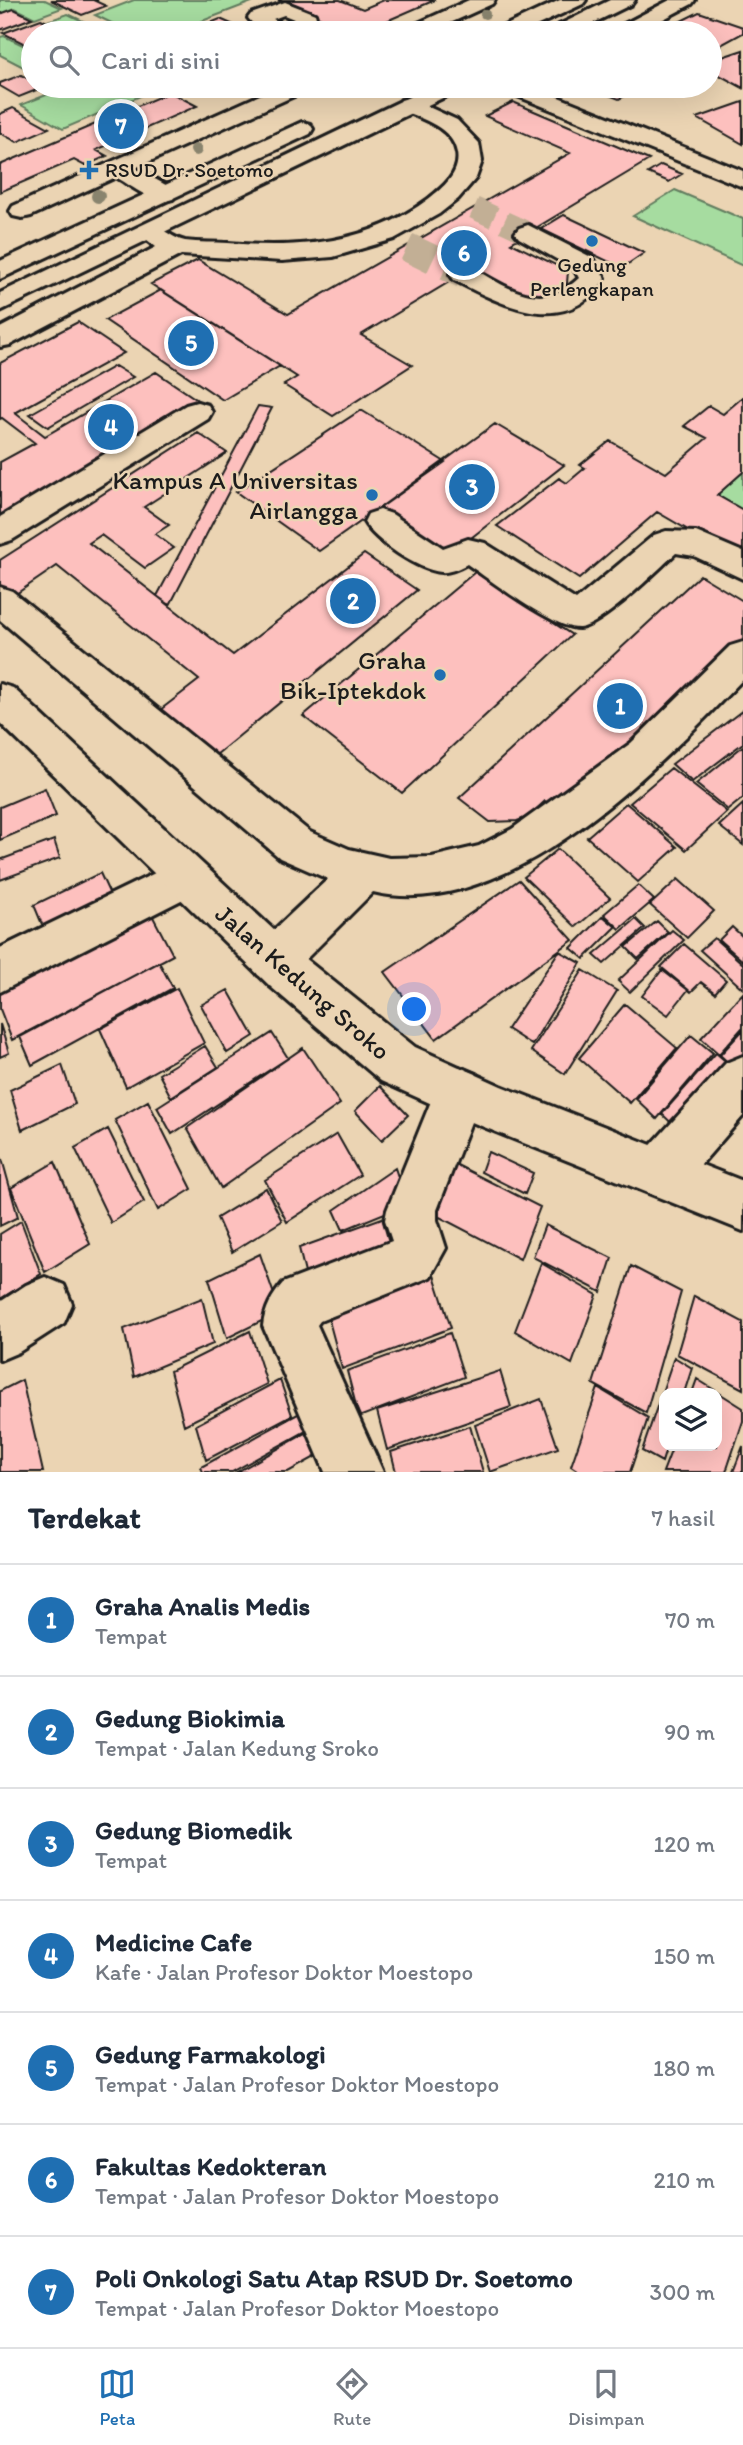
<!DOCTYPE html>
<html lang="id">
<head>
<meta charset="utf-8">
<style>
  :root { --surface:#fff; --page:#f6f6f7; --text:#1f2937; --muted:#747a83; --line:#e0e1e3; --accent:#1f6fb2 }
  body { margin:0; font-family:Itim,sans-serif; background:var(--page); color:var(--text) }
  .controls { position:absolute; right:21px; bottom:21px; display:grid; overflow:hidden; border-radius:14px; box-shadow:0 7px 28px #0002 }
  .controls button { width:63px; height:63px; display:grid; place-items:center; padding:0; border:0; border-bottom:2px solid var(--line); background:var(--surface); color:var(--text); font:35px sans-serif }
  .you { position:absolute; left:415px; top:1010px; width:24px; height:24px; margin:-18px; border:5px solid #fff; border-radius:50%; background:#1a73e8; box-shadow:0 0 0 10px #1a73e833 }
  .badge { display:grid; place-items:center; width:46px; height:46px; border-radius:50%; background:var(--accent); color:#fff; font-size:23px; font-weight:700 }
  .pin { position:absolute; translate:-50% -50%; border:4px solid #fff; box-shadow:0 2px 7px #0006 }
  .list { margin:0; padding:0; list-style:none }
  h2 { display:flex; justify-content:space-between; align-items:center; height:91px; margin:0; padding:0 28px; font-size:30px }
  h2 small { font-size:23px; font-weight:400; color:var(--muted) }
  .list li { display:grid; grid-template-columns:46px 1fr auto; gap:21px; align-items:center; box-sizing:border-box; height:112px; padding:0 28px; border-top:2px solid var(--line) }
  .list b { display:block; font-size:26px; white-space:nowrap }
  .list p { margin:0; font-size:23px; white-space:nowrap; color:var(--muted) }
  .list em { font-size:23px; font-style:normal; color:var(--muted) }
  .icon { flex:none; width:38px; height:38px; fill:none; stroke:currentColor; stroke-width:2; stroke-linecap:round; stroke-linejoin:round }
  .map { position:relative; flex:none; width:743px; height:1472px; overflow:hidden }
  .search { position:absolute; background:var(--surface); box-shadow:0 7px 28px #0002; left:21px; right:21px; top:21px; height:77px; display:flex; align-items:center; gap:18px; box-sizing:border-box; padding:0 24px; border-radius:38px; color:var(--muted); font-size:26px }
  .sheet { height:875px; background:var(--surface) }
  nav { display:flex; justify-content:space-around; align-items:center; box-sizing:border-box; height:98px; border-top:2px solid var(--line); background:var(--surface); font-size:19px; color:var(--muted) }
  nav a { display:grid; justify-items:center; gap:4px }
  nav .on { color:var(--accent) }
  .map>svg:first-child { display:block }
  .green { fill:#a6dca0; stroke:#617c5e; stroke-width:2 }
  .building { fill:#fdc0be; stroke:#1c1c1c; stroke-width:2 }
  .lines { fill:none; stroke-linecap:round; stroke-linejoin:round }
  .minor-tunnel-far1 { stroke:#c2af95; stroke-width:22; stroke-dasharray:22 11; stroke-linecap:butt }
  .minor-tunnel { stroke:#c2af95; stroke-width:29; stroke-dasharray:29 15; stroke-linecap:butt }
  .minor-casing { stroke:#1c1c1c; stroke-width:6 }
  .major-casing { stroke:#1c1c1c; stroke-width:6 }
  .minor { fill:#ebd4b3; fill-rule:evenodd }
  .major { fill:#ebd4b3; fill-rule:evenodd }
  .tree { fill:#89846e }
  .poi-dot { fill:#1f6fb2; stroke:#ebd4b3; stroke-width:2.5 }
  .labels { text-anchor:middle; stroke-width:5; stroke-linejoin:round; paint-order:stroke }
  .far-poi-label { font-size:21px; fill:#1c1c1c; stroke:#ebd4b3; text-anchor:start }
  .poi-label { font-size:26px; fill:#1c1c1c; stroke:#ebd4b3; text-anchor:end }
  .street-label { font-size:26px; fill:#1c1c1c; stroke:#ebd4b3 }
</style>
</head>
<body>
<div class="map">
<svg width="743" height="1472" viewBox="0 0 743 1472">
  <rect width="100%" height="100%" fill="#ebd4b3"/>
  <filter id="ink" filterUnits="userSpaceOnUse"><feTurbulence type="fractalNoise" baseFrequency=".0143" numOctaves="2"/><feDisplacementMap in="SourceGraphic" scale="14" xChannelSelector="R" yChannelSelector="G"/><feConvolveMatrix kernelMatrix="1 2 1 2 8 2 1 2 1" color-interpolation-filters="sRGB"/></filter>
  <g filter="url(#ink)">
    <path class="green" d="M0 0H45L62 8 35 18 15 8 0 14Z
      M134 0H257L171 33H132L95 15Z
      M68 14 108 33H69L48 21Z
      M4 36 29 48 33 47V72L0 55V37Z
      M69 86H138L150 92 63 129 21 105Z
      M675 190 743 219V266L633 216Z
      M743 472V510L717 495Z"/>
    <path class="building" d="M51 0H98L95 1 106 6 82 15Z
      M278 0H340L363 9 384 0H435L359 33H295L326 20Z
      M14 9 32 18 0 30V14Z
      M699 12 743 27V33L710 51V33H657Z
      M41 19 66 32 33 33V44L29 46 3 33Z
      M220 19 252 33H184L196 29Z
      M393 23 411 31 405 33H371Z
      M743 50V88L710 70V61Z
      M21 75 33 81V86L44 87 19 97 0 86V83Z
      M586 86H645L619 99Z
      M170 92 197 106 96 150 107 156 85 166 74 160 0 192V165Z
      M513 102 649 160 511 243 568 271 567 283 563 288 547 296 527 298 471 269 361 335 412 365 333 416 284 385 297 377 151 284 198 260 288 314 570 153 485 116Z
      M743 102V144L697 118Z
      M13 108 49 128 17 142 0 133V114Z
      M661 165 682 174 669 182 648 173Z
      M564 215 644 253 622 268 541 229Z
      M161 290 280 366 223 400 105 320Z
      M78 322 124 353 15 413 45 436 156 372 202 403 0 525V462L35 443 2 418 0 419V363Z
      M115 366 133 377 48 427 30 414Z
      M743 397V472L717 495 743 510V562L657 512 579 579 497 526 559 478 567 483 585 468 580 465 610 441 666 473 707 438 684 426 709 406 723 414Z
      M258 406 272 408 170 605 157 596Z
      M361 410 445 462 319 551 236 492Z
      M495 424 564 465 448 556 378 509Z
      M198 433 227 453 144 507 169 525 155 534 174 548 145 568 101 535 89 543 233 655 364 554 417 590 205 764 151 717 199 680 57 566 10 598 0 590V560Z
      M475 572 572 635 402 793 303 716Z
      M700 575 743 601V644L620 767 553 807 545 801 528 817 517 821 490 822 459 798Z
      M743 710V743L692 782 672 764Z
      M743 746V798L728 810 696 784Z
      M671 768 727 812 686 850 630 803Z
      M45 788 56 816 0 840V807Z
      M626 803 677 847 638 882 587 837Z
      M743 804V845L719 826Z
      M54 840 60 858 0 880V860Z
      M558 849 610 898 576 927 524 877Z
      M100 873 113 901 46 934 34 905Z
      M678 879 714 911 687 938 650 905Z
      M519 880 573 940 436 1039 385 972Z
      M638 885 654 900 620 929 604 914Z
      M151 913 173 955 12 1040 0 1009V990Z
      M603 916 616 927 584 959 571 948Z
      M636 919 645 928 604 964 594 955Z
      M657 921 668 932 638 959 626 947Z
      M732 927 743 937V961L719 940Z
      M672 930 684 940 630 992 618 981Z
      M714 938 743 964V989L700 950Z
      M684 944 726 980 715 993 701 982 691 992 661 967Z
      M559 951 581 963 532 1045 507 1029Z
      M159 962 173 988 32 1065 20 1037Z
      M583 970 617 991 565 1074 531 1051Z
      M662 970 688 990 668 1015 642 996Z
      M177 988 204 1043 126 1087 100 1029Z
      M228 990 254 1036 227 1053 201 1005Z
      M743 993V1027L719 1054 701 1038Z
      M625 1004 677 1048 630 1103 579 1058Z
      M0 1024 9 1053 0 1057Z
      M743 1030V1057L734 1068 720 1055Z
      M272 1033 288 1058 172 1134 157 1107Z
      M691 1035 713 1053 657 1119 636 1099Z
      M205 1046 218 1067 171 1097 159 1074Z
      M303 1048 340 1104 221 1188 187 1128Z
      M716 1053 738 1072 685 1136 662 1114Z
      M62 1065 75 1104 22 1130 10 1090Z
      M380 1086 408 1115 382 1140 355 1111Z
      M148 1101 192 1189 158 1210 115 1120Z
      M108 1129 144 1202 111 1223 75 1148Z
      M337 1134 360 1175 287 1222 265 1180Z
      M488 1152 533 1173 525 1194 481 1172Z
      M2 1159 18 1217 0 1226V1160Z
      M449 1161 540 1207 520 1259 428 1211Z
      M55 1162 90 1244 45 1272 11 1188Z
      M395 1168 407 1204 343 1230 334 1210Z
      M266 1188 282 1221 232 1252 217 1218Z
      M382 1218 395 1263 310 1294 299 1248Z
      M21 1221 41 1274 0 1299V1234Z
      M545 1225 612 1258 601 1292 533 1257Z
      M260 1254 280 1312 227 1338 209 1279Z
      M541 1263 597 1295 572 1364 515 1331Z
      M631 1266 681 1292 646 1413 593 1384Z
      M434 1275 451 1328 342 1369 327 1313Z
      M694 1296 743 1322V1389L677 1354Z
      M202 1298 213 1344 134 1377 124 1329Z
      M250 1331 267 1384 184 1425 170 1371Z
      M450 1333 464 1377 359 1417 347 1371Z
      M674 1357 692 1368 684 1393H664V1446H667L662 1462 642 1451Z
      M500 1371 511 1407 387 1450 377 1411Z
      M697 1379 743 1408V1421L726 1472H663L673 1446H717V1393H692Z
      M22 1380 43 1472H0V1391Z
      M280 1380 292 1415 206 1460 196 1425Z
      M598 1388 648 1418 630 1472H580L571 1466Z
      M541 1399 558 1448 490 1472 475 1425Z
      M307 1409 313 1427 232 1472H203L201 1467Z
      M470 1426 483 1472H396L391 1452Z
      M308 1432 317 1456 288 1472H237Z
      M743 1446V1472H733Z"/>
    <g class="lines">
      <path class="minor-tunnel-far1" d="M474 208 528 233"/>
      <path class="minor-tunnel" d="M407 247 463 274"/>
      <defs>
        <path id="minor" d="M469 0H495L492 4 428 33H402L405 29Z
          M670 0H695L692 4 637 33H612L615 29Z
          M285 2 315 14 317 21C302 40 263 38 248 18L251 14ZM284 15 294 19 283 24 273 19Z
          M280 86H308L305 91 135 168 173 189 176 194 173 199C153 204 133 187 116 177L31 216 22 218 13 216 10 211 13 206Z
          M502 86H531L743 171V187L505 91Z
          M409 98 457 120 479 143 482 161 476 178 458 199 439 214 394 239 333 257 282 261 181 255 10 345 0 347V328L156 247 137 232 141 227C160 222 168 237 185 241 199 243 214 242 228 243 298 249 368 244 427 200 441 189 461 174 457 153 453 128 423 119 401 110L398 105 401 100Z
          M528 225 593 258 605 278C567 339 502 305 454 280L450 274 454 268 463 266 472 268C509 288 541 314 579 278L574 269 519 238 515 233 519 228Z
          M197 402 208 405 212 412 208 419 12 540 0 544V517L186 405Z
          M380 510 392 514 443 548 468 539 485 543 576 600 654 535 666 531 696 532 743 552V579L694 556 676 553C657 570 601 627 579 628 555 629 489 579 467 564 460 568 449 573 441 572 418 570 375 541 364 522L368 514Z
          M0 587 12 591 310 832 349 849 389 858 432 857 479 846 512 829 631 743 730 646 743 642V679C658 767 508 924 373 892L290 975 274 981 258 975 252 960 258 945 328 879 280 858 0 620Z
          M186 858 201 864 207 877 201 890 0 992V948Z
          M743 1056V1116L679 1190 661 1197 643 1190 636 1172 643 1154 726 1063Z
          M459 1067 476 1074 483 1091 437 1210V1220L446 1248 430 1277 320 1321 317 1325 383 1472H325L263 1326C265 1308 272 1296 283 1283L392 1241 385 1220 387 1210 442 1074Z
          M45 1277 64 1285 72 1304 64 1323 19 1352 0 1360V1302L26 1285Z"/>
        <path id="major" d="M560 0H586L583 4 521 33H495L498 29Z
          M610 0H635L632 4 573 33H548L551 29Z
          M432 86H460L457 91 0 311V293Z
          M302 122 310 124 313 129 310 134 0 279V261Z
          M0 684 13 688 303 957 415 1047 501 1086 743 1181V1231L474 1123 381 1081 271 987 0 723Z"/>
      </defs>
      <use href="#minor" class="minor-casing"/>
      <use href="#major" class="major-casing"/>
      <use href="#minor" class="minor"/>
      <use href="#major" class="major"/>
    </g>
    <g class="tree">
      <circle cx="485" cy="14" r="5"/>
      <circle cx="196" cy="150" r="6"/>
      <circle cx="98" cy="196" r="7"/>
    </g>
  </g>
  <g class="poi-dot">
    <path d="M85.5 159.5h7v7h7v7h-7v7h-7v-7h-7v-7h7z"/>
    <circle cx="592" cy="241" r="7"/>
    <circle cx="372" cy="495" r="7"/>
    <circle cx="440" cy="675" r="7"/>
  </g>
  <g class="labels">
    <g class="far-poi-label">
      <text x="105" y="177">RSUD Dr. Soetomo</text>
      <text x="592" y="272" text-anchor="middle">Gedung<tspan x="592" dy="24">Perlengkapan</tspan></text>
    </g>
    <g class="poi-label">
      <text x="358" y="489">Kampus A Universitas<tspan x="358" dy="30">Airlangga</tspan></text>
      <text x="426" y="669">Graha<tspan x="426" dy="30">Bik-Iptekdok</tspan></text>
    </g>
    <g class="street-label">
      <text transform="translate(303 982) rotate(41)" y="9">Jalan Kedung Sroko</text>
    </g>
  </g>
</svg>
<div class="controls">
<button><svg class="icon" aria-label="layers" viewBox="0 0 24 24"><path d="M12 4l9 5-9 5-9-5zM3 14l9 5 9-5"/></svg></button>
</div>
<div class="you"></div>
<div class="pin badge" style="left:620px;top:706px">1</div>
<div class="pin badge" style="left:353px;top:601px">2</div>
<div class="pin badge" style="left:472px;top:487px">3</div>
<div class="pin badge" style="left:111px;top:427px">4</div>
<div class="pin badge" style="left:191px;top:343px">5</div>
<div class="pin badge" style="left:464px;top:253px">6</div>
<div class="pin badge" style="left:121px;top:126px">7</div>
<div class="search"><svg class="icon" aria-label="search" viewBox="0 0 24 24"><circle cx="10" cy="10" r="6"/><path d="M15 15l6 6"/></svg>Cari di sini</div>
</div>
<section class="sheet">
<h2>Terdekat<small>7 hasil</small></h2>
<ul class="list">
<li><span class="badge">1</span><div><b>Graha Analis Medis</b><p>Tempat</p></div><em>70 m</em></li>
<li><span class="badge">2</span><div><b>Gedung Biokimia</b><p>Tempat · Jalan Kedung Sroko</p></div><em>90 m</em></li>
<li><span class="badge">3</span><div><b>Gedung Biomedik</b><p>Tempat</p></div><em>120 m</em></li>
<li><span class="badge">4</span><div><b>Medicine Cafe</b><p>Kafe · Jalan Profesor Doktor Moestopo</p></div><em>150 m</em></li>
<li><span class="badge">5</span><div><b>Gedung Farmakologi</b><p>Tempat · Jalan Profesor Doktor Moestopo</p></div><em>180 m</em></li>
<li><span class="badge">6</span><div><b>Fakultas Kedokteran</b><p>Tempat · Jalan Profesor Doktor Moestopo</p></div><em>210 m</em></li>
<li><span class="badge">7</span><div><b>Poli Onkologi Satu Atap RSUD Dr. Soetomo</b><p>Tempat · Jalan Profesor Doktor Moestopo</p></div><em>300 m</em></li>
</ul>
</section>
<nav>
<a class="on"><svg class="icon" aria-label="map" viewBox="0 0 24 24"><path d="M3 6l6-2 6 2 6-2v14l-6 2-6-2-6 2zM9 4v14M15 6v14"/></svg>Peta</a>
<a><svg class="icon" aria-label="directions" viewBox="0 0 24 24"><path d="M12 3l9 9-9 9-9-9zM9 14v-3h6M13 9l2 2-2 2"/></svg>Rute</a>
<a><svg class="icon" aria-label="saved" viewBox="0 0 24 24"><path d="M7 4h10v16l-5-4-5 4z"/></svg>Disimpan</a>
</nav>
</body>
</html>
